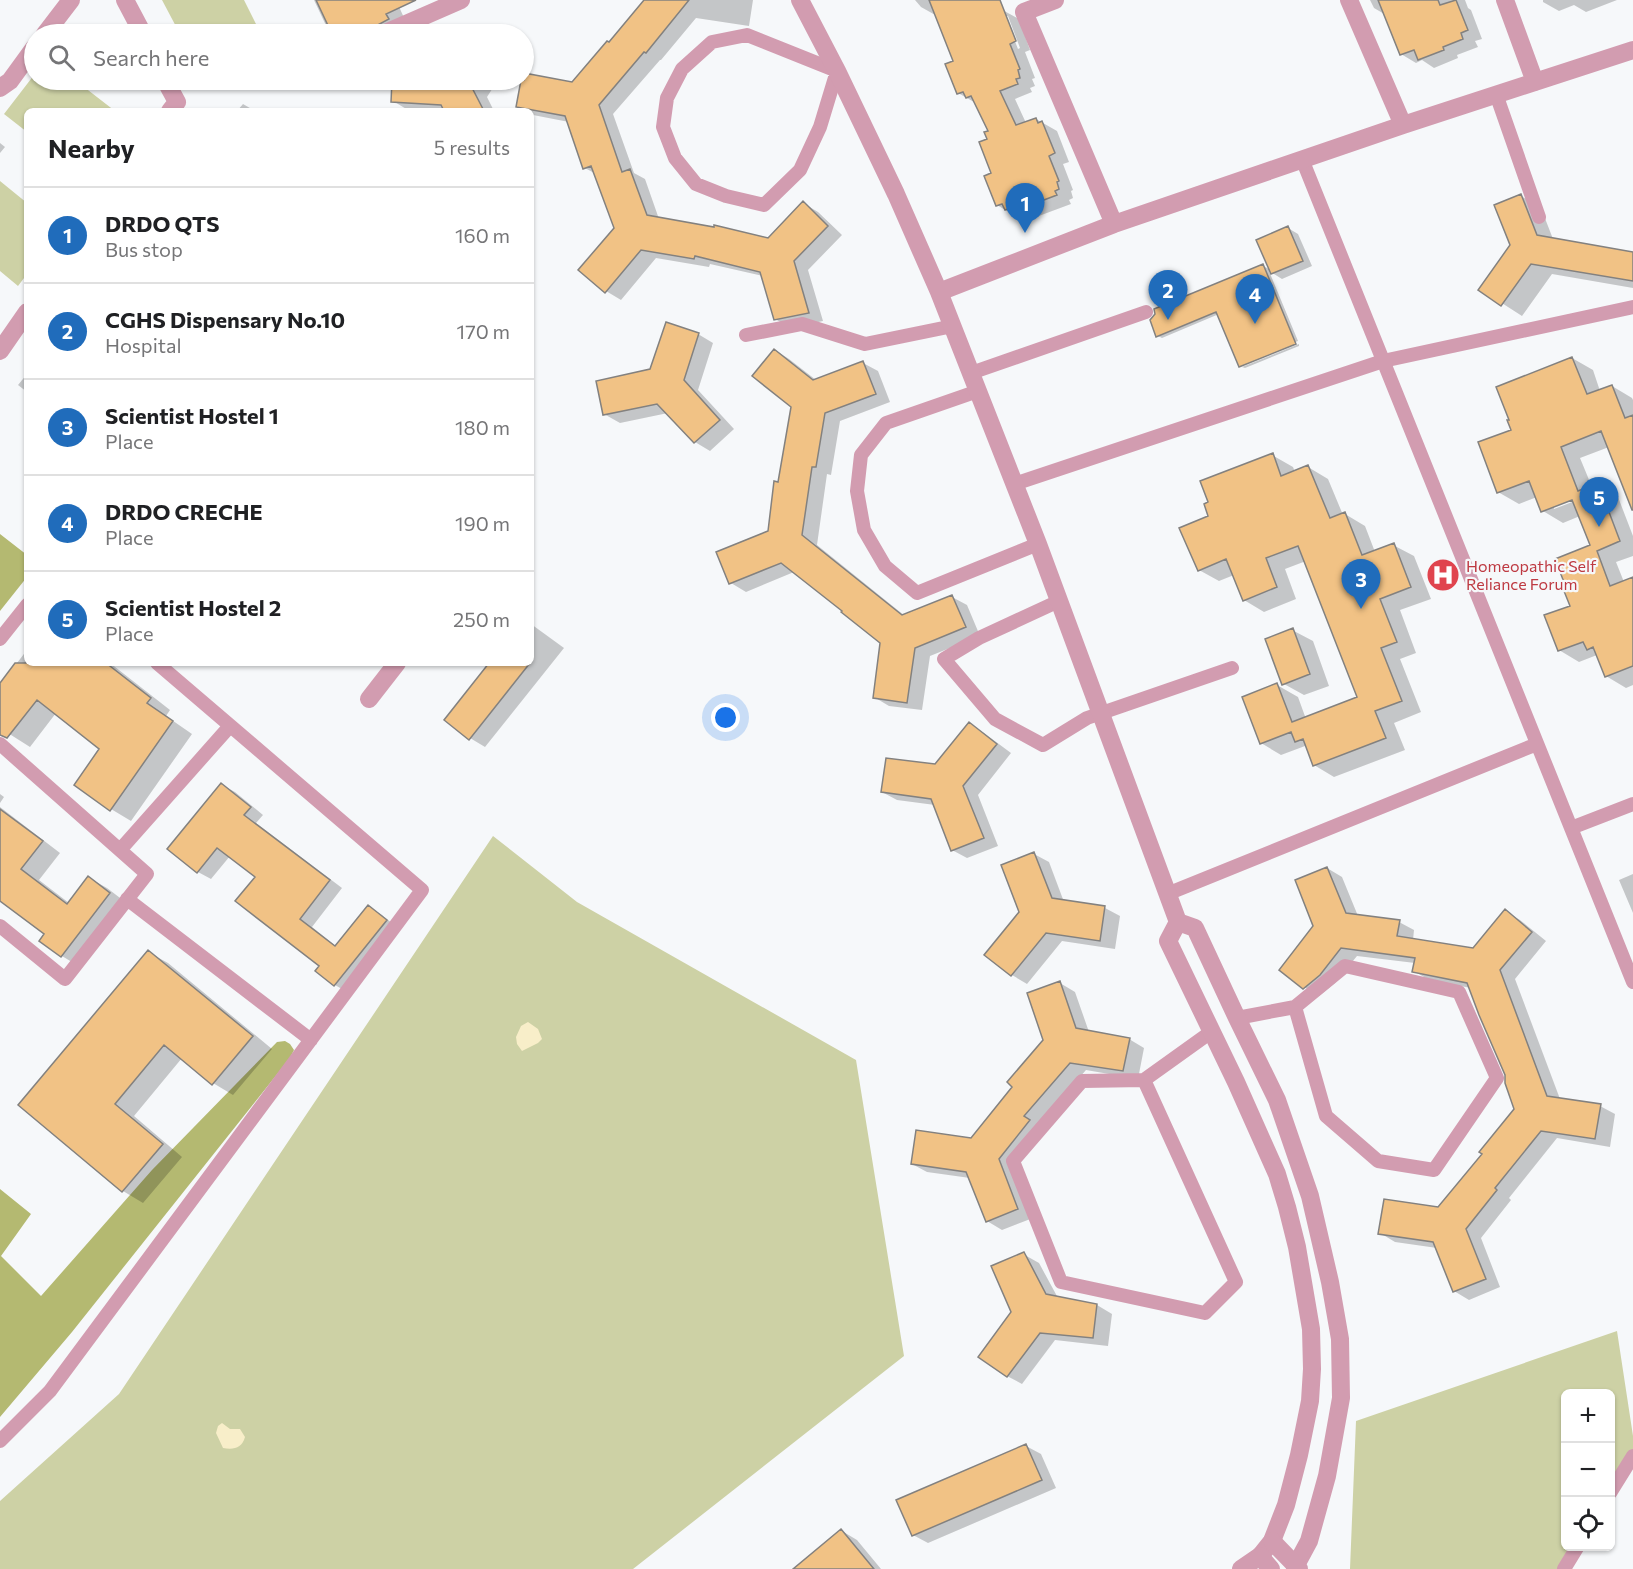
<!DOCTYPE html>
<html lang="en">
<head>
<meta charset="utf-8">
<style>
  :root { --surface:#fff; --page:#f6f6f6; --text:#202124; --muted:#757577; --line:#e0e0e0; --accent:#206cbb }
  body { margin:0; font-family:Commissioner,sans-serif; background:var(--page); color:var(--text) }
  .controls { position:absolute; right:18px; bottom:18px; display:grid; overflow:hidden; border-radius:9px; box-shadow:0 2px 4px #0004 }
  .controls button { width:54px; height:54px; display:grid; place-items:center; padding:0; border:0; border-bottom:2px solid var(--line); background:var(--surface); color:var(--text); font:30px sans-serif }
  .you { position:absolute; left:726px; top:718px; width:21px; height:21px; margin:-15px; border:4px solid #fff; border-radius:50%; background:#1a73e8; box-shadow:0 0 0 9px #1a73e833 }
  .badge { display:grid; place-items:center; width:39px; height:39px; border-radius:50%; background:var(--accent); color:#fff; font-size:20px; font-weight:700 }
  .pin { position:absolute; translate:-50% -50px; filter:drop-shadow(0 2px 3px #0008) }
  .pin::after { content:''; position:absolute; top:32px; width:21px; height:18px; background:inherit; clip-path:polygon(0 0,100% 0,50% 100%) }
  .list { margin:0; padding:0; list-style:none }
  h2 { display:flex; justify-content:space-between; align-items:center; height:78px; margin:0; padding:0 24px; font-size:26px }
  h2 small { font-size:20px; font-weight:400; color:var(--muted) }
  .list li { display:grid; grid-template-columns:39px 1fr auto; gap:18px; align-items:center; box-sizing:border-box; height:96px; padding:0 24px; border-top:2px solid var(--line) }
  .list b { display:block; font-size:22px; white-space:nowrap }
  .list p { margin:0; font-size:20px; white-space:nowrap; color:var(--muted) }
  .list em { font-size:20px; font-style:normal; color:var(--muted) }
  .icon { flex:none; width:33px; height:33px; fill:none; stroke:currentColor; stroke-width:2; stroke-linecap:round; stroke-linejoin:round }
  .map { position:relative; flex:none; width:1633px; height:1569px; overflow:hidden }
  .search { position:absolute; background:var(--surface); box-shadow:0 2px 4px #0004; left:24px; top:24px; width:510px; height:66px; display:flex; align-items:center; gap:15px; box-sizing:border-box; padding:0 21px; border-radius:33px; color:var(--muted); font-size:22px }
  .panel { position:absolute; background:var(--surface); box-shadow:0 2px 4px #0004; left:24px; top:108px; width:510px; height:558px; border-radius:9px }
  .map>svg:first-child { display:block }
  .green { fill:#cdd1a5 }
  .forest { fill:#b4b971 }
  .sand { fill:#f8eec9 }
  .shadow { fill:#0003; fill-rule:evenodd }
  .building { fill:#f1c285; stroke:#83817f; stroke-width:1.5 }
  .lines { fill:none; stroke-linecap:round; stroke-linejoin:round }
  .service { stroke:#d29cb0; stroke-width:14 }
  .minor { stroke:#d29cb0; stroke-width:18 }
  .tertiary { stroke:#d29cb0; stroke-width:18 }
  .labels { text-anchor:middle; stroke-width:4.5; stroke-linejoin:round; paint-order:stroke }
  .health-label { font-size:16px; fill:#be3a42; stroke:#f6f8fa; text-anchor:start }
</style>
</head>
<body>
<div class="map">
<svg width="1633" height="1569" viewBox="0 0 1633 1569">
  <rect width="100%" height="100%" fill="#f6f8fa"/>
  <path class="green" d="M162 0H244L261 34H180Z
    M34 75V80H75L115 111H27V132L4 114Z
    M0 181 27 203V274L18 286 0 271Z
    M493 836 577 902 856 1060 904 1356 633 1569H0V1501L119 1394Z
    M1617 1331 1633 1436V1458L1611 1493 1610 1394H1566V1546L1576 1547 1561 1569H1350L1356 1421Z"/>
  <path class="forest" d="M0 534 27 555V577L0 611Z
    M285 1041 290 1044 294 1050 290 1058 72 1332 0 1417V1189L31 1214 1 1256 41 1296 152 1170 277 1042Z"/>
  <path class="sand" d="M528 1022 538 1029 542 1039 538 1043 522 1051 517 1044 516 1037 521 1026Z
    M222 1423 230 1429H240L245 1437C242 1448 234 1450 223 1448L216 1433 218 1426Z"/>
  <path class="shadow" d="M314 0H396L405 20 391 34H330Z
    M646 0H753L749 26 696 18 661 60H660L613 114 634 173 645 179 659 219 769 239 803 203 818 212 842 235 808 270 823 321 791 328 775 319 763 276 710 264 709 267 656 258 621 300 606 291 616 228 596 174 585 168 569 122 533 115 531 114V111H526L518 106 524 74 573 83 610 44Z
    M915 0H990L997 7 1019 19 1030 50 1025 52 1035 78 1032 79 1035 86 1030 88 1032 92 1015 99 1026 123 1036 119 1057 131 1069 162 1063 164 1073 190 1071 191 1073 198 1069 200 1071 204 1028 220 1012 214 997 205 989 140 990 132 974 102 958 93 955 62 937 16 921 7ZM1005 16H1008L1020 48 1018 49Z
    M1370 0H1465L1468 8 1471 10 1482 39 1475 41 1478 47 1457 55 1458 58 1434 68 1422 60 1416 63 1401 54 1386 15 1374 8Z
    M1543 0H1617L1586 12 1574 5 1559 11 1543 2Z
    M472 26 487 34H467Z
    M394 80H498L487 97 494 111 408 110 393 101Z
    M243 104 255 111H237Z
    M0 143 5 147 0 153Z
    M1521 196 1541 208 1553 239 1633 254V288L1552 274 1522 316 1480 289 1512 245Z
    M1288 228 1298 234 1312 266 1282 279 1269 271 1298 341 1241 364V366L1219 314 1162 338 1158 336 1263 266 1271 270Z
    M698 334 713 343 698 390 734 429 710 451 695 442 668 413 620 423 604 414 651 371Z
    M1299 344V346L1245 368 1242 367Z
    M775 350 789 359 816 380 863 363 878 371 890 402 840 421 831 475 827 474 817 545 905 616 952 597 967 605 980 636 930 656 922 710 889 706 874 697 882 642 844 611 794 572 746 592 731 583 769 532 779 484 792 407Z
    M1572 358 1593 370 1600 391 1612 386 1632 398 1633 400V486L1609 447 1580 458 1592 487 1598 485 1618 497 1633 536V556L1616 562 1624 582 1633 578V685L1626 688 1606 676 1597 655 1579 662 1559 650 1572 606 1592 546 1580 516 1563 523 1543 511 1537 497 1519 504 1498 492 1513 430ZM1579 496 1580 499 1554 509V505Z
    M27 374V392L18 385Z
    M1272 455 1293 467 1295 472 1308 467 1328 479 1343 515 1345 514 1365 526 1375 552 1393 545 1414 556 1431 599 1400 610 1416 653 1400 659 1421 712 1394 723 1405 750 1334 777 1314 765 1307 747 1305 746 1281 755 1261 743 1277 685 1298 697 1306 719 1359 698 1306 561 1285 569 1296 599 1264 612 1244 600 1234 575 1219 581 1199 570 1210 517Z
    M531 624 564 648 485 747 470 738 491 663H531Z
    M1292 630 1313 641 1329 686 1304 695 1284 684Z
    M27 650V663H110L170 710 166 716 192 734 131 821 111 809 101 749 56 713 30 747 0 728V685Z
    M969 724 984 733 1011 753 978 795 998 846 967 858 952 850 935 805 897 800 882 792 936 766Z
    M222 785 235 792 263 815 256 823 342 888 312 927 337 947 369 907 382 915 399 929 347 992 335 985 257 876 230 856 211 879 198 872Z
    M0 794 4 797 0 803Z
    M0 807 60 853 39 880 69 903 89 878 107 888 128 904 80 967 62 956 41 940 46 934 0 899Z
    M1034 854 1049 862 1064 902 1105 908 1120 916 1115 949 1062 941 1027 984 1012 975 986 955 1021 912Z
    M1327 868 1342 877 1358 916 1399 922 1414 930 1413 940 1474 950 1505 911 1520 920 1546 941 1515 979 1560 1099 1600 1106 1615 1114 1610 1147 1557 1138 1509 1198 1511 1200 1481 1238 1500 1287 1469 1300 1454 1291 1437 1248 1395 1242 1380 1233 1439 1209 1484 1153 1516 1109 1507 1074 1471 988 1429 980 1414 971 1415 963 1357 956 1335 983 1319 996 1304 987Z
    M1633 874V913L1619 880Z
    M148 952 168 963 272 1049 233 1095 213 1083 182 1058 134 1116 182 1157 143 1203 123 1191 20 1105Z
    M1060 983 1075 992 1089 1032 1129 1039 1144 1048 1138 1079 1086 1070 1038 1125 1013 1168 1033 1218 1002 1230 987 1221 970 1178 927 1172 912 1164 972 1139 1014 1086 1045 1040Z
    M1023 1254 1039 1263 1058 1298 1097 1305 1112 1314 1108 1346 1055 1340 1022 1384 1007 1376 1013 1312Z
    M1026 1446 1041 1454 1056 1488 928 1543 913 1535Z
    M842 1531 857 1540 881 1569H795Z"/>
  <path class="building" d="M316 0H416L386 14 389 19 361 34H332Z
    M644 0H689L646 53 644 52 599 105 622 172 630 169 647 215 714 227V225L768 238 803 201 828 226 794 261 809 313 774 320 760 272 695 256 694 259 641 250 605 293 578 270 614 228 591 166 583 169 565 116 516 107 521 80H524V73L572 82 607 41 609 42Z
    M929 0H1000L1016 41 1010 44 1020 69 1018 70 1020 78 1016 79 1018 84 1000 91 1016 125 1036 118 1038 123 1042 121 1055 153 1049 156 1059 181 1057 182 1059 189 1055 191 1057 195 1012 212 1010 208 1005 210 1002 204 996 206 984 176 991 173 979 142 987 139 984 132 988 131 971 96 966 98 963 92 957 94 945 64 953 61Z
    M1378 0H1438L1440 5 1456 0 1468 30 1461 33 1463 39 1443 47 1444 50 1418 60 1414 50 1400 55Z
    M392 80H468L484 111H444L441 105 391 102Z
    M1521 194 1537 235 1633 252V281L1531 264 1501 306 1478 290 1510 245 1494 205Z
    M1288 226 1303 261 1271 274 1256 240Z
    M1263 264 1296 344 1239 367 1216 312 1156 337 1150 320 1155 314 1154 309Z
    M666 322 699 333 684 380 720 420 694 443 657 404 603 415 596 381 650 369Z
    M774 349 813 380 863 361 876 394 825 413 816 467H812L802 535 902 615 952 595 966 627 915 648 907 703 873 698 880 643 841 612 842 611 781 563 729 584 716 552 768 531 774 481 778 482 791 407 752 376Z
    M1572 357 1587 394 1612 385 1625 418 1633 415V510H1632L1601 431 1561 447 1578 491 1598 483 1620 541 1597 551 1610 586 1633 577V666L1605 677 1593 647 1587 650 1583 642 1558 651 1544 615 1570 606 1564 591 1567 590 1555 559 1590 545 1572 500 1541 512 1529 481 1497 493 1478 442 1511 430 1507 420H1509L1496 387Z
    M1273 453 1281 476 1308 465 1330 518 1345 512 1362 555 1394 543 1411 587 1380 599 1397 642 1381 648 1402 701 1375 711 1386 738 1313 766 1303 739 1295 742 1291 732 1260 744 1242 697 1277 683 1292 722 1357 697 1298 546 1266 558 1277 587 1243 601 1226 559 1198 571 1179 528 1208 516 1204 504 1208 502 1200 481Z
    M1293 628 1310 674 1282 685 1265 639Z
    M15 663H106L151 698 147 703 173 721 110 811 74 785 99 749 37 700 7 738 0 735V683Z
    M489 663H530L469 740 444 720Z
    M969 722 997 744 963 786 984 838 951 851 931 799 881 792 886 758 935 764Z
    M221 783 251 807 244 815 330 880 300 919 335 946 368 905 387 920 334 986 315 971 319 966 235 901 255 877 217 848 197 873 167 849Z
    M0 809 43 841 21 869 67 904 88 876 110 893 61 957 39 941 44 934 0 901Z
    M1034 852 1052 898 1105 906 1100 941 1046 933 1011 976 984 955 1019 912 1001 865Z
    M1327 867 1346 913 1400 920 1397 936 1473 948 1505 909 1532 932 1500 970 1547 1096 1601 1104 1595 1139 1541 1131 1495 1188 1497 1190 1466 1229 1486 1279 1453 1292 1433 1242 1378 1234 1384 1199 1438 1207 1482 1154 1479 1152 1514 1109 1505 1083V1075L1479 1015 1467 983 1412 972 1415 958 1341 948 1320 975 1303 989 1279 970 1313 926 1295 880Z
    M148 950 253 1036 212 1085 164 1045 115 1104 163 1144 122 1192 18 1105Z
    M1060 981 1076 1028 1130 1038 1123 1071 1070 1063 1024 1116 1030 1120 999 1159 1018 1209 986 1222 966 1172 911 1164 916 1130 971 1138 1012 1087 1007 1082 1043 1040 1027 993Z
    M1024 1252 1046 1294 1097 1304 1093 1338 1040 1333 1007 1377 978 1357 1011 1312 991 1266Z
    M1026 1444 1042 1480 912 1536 896 1500Z
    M841 1529 874 1569H793Z"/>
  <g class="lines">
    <path class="service" d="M747 35 837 71 820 127 800 170 764 205 726 196 696 184 675 158 663 127 667 98 682 69 712 42Z
      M1496 94 1539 217
      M1302 159 1633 982
      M746 335 802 324 865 344 953 326
      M971 373 1146 312
      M978 391 886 423 861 455 857 491 864 530 885 566 917 593 1038 544
      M1014 484 1383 361 1633 307
      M1059 601 979 638 944 659 995 719 1043 745 1087 718 1232 668
      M0 639 27 605
      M0 744 147 874 65 979 0 926
      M1571 828 1633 804
      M120 850 230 726
      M1167 894 1537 744
      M127 899 311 1040
      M1237 1018 1295 1007 1326 1116 1378 1161 1434 1170 1497 1078 1459 992 1345 966 1295 1007
      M1144 1080 1082 1081 1013 1161 1061 1282 1205 1313 1236 1282 1144 1080 1211 1032
      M0 1441 50 1391 422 890 157 663
      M1610 1493 1633 1456
      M1564 1569 1578 1546"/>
    <path class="minor" d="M125 0 143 34
      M800 0 837 71 896 194 939 292 1038 544 1178 922 1168 941 1236 1082 1277 1174 1287 1207 1297 1247 1311 1329 1312 1369 1310 1401 1299 1455 1286 1505 1272 1541 1260 1556
      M1055 0 1024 12 1114 224
      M1349 0 1403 125
      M1505 0 1535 82
      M45 34 71 0
      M383 34 461 0
      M165 80 177 102 170 111
      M0 88 10 81 34 48
      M939 292 1114 224 1403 125 1633 50
      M0 351 27 312
      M369 699 397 663
      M1178 922 1195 928 1237 1018 1277 1100 1310 1196 1330 1282 1340 1339 1341 1398 1327 1476 1309 1541 1295 1567"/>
    <path class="tertiary" d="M1272 1541 1299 1569
      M1241 1569 1260 1556 1271 1569"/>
  </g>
  <defs>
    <symbol id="hospital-disc" viewBox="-11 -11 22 22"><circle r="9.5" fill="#e0444e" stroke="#f6f8fa"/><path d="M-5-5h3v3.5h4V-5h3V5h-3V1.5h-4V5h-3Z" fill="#fff"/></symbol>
  </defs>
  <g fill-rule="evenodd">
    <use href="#hospital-disc" x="1424" y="556" width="38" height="38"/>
  </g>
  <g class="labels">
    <g class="health-label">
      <text x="1466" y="572">Homeopathic Self<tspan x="1466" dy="18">Reliance Forum</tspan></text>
    </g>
  </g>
</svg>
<div class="controls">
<button>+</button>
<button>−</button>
<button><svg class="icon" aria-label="locate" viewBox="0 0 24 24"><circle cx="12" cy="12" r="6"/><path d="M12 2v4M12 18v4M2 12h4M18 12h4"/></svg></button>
</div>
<div class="you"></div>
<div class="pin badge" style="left:1025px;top:233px">1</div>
<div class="pin badge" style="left:1168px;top:320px">2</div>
<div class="pin badge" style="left:1361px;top:609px">3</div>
<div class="pin badge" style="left:1255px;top:324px">4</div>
<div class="pin badge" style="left:1599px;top:527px">5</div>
<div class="search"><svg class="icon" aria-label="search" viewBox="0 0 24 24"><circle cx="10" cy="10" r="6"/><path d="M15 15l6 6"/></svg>Search here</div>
<section class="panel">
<h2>Nearby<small>5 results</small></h2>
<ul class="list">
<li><span class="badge">1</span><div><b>DRDO QTS</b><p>Bus stop</p></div><em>160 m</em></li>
<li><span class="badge">2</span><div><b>CGHS Dispensary No.10</b><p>Hospital</p></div><em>170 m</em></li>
<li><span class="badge">3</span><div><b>Scientist Hostel 1</b><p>Place</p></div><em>180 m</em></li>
<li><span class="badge">4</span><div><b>DRDO CRECHE</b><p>Place</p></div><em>190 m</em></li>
<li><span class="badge">5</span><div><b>Scientist Hostel 2</b><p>Place</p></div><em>250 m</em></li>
</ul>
</section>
</div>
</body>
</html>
